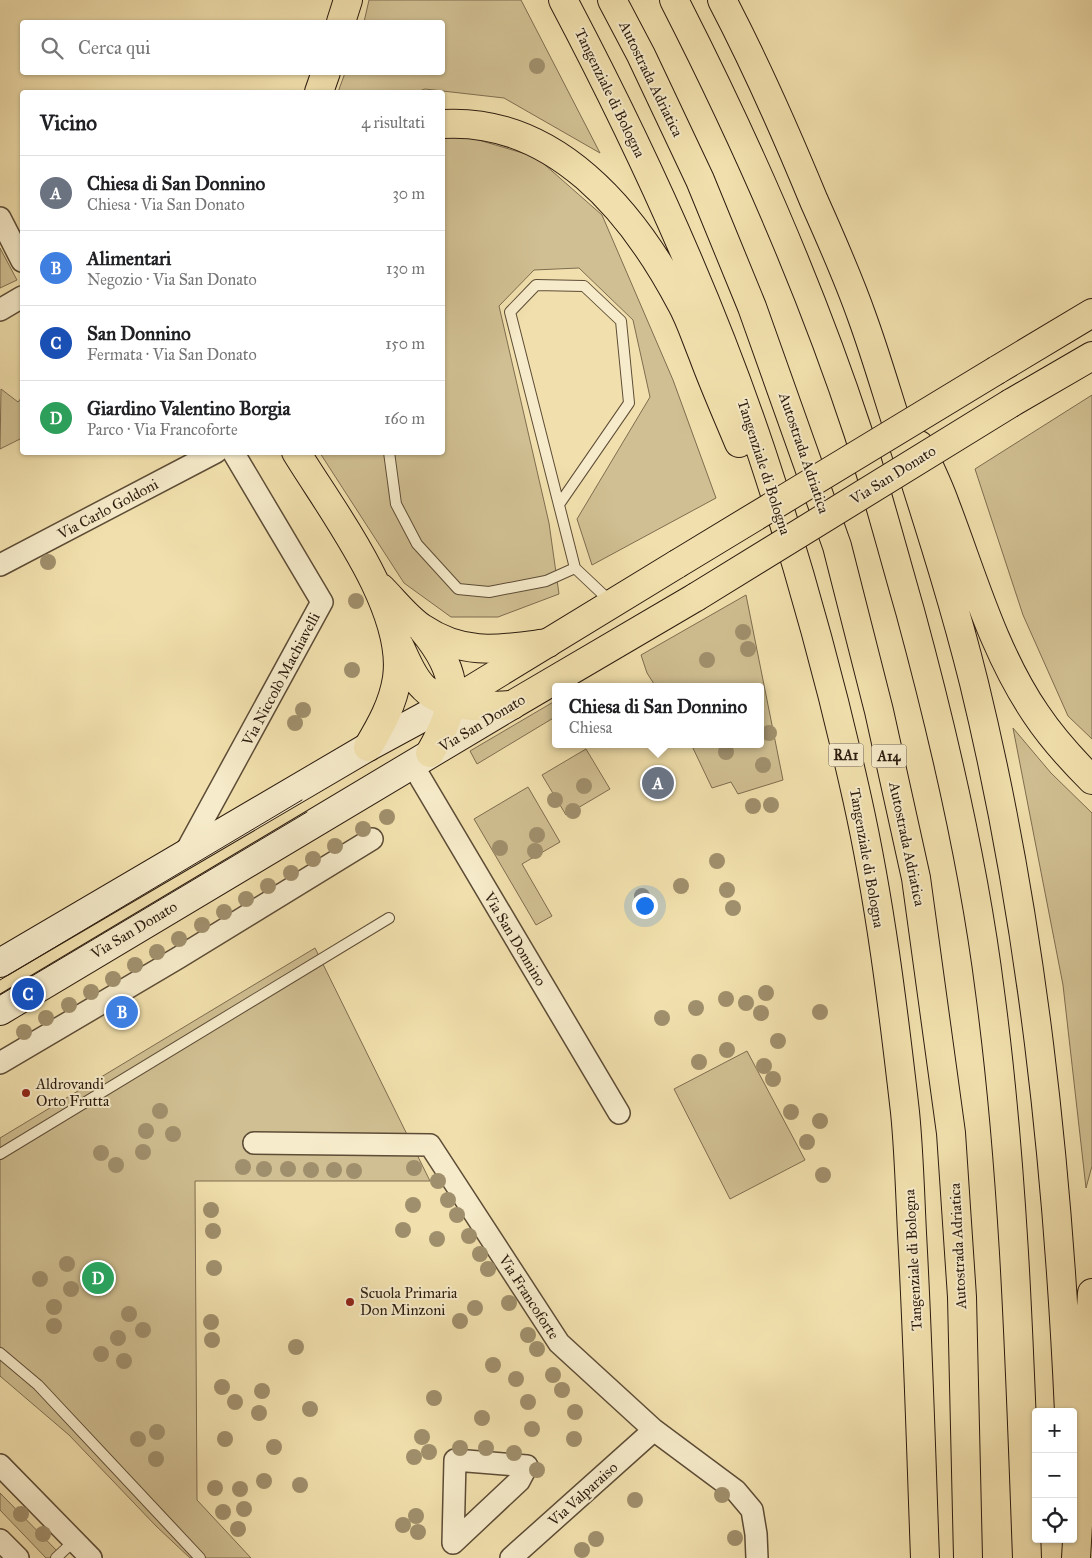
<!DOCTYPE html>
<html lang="it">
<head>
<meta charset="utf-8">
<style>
  :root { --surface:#fff; --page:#f6f6f6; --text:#202124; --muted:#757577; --line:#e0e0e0; --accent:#db2777 }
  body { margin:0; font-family:"IM FELL Great Primer",serif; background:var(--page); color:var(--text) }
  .controls { position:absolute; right:15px; bottom:15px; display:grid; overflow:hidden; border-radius:5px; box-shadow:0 1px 4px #0004 }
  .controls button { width:45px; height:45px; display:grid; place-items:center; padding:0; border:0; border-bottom:1px solid var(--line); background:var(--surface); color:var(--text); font:25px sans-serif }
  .you { position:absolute; left:644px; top:905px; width:18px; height:18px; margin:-12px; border:4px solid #fff; border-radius:50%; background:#1a73e8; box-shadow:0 0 0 8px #1a73e833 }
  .badge { display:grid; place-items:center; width:32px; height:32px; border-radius:50%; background:var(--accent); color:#fff; font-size:16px; font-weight:700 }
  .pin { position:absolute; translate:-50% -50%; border:2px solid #fff; box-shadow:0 1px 5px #0006 }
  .popup { position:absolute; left:552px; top:683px; width:212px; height:65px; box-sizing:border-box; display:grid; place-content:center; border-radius:5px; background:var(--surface); filter:drop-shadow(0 1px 4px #0005); font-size:16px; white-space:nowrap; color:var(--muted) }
  .popup b { font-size:19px; color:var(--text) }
  .popup::after { content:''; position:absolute; left:50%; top:100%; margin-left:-10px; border:10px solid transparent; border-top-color:var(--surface) }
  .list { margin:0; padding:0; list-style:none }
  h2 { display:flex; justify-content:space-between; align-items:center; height:65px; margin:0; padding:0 20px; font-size:21px }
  h2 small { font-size:16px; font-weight:400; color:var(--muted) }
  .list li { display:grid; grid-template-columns:32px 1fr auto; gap:15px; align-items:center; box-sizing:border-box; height:75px; padding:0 20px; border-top:1px solid var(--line) }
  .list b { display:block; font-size:19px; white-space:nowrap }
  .list p { margin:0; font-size:16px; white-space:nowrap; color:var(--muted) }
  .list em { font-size:16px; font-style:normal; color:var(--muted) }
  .icon { flex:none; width:28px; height:28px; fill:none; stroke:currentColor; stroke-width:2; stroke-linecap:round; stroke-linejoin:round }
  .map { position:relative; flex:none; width:1092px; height:1558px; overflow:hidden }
  .search { position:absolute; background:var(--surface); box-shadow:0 1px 4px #0004; left:20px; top:20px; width:425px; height:55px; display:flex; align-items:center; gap:12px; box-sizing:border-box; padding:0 18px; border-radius:5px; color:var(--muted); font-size:19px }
  .panel { position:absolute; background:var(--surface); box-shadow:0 1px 4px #0004; left:20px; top:90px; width:425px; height:365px; border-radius:5px }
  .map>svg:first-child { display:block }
  .green { fill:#d0bf92; stroke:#7e6d50 }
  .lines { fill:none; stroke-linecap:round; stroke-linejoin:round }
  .lane-casing { stroke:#5d4c36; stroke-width:12 }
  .street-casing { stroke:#5d4c36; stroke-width:24 }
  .secondary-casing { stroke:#2c1b0e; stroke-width:30 }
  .primary-casing { stroke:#2c1b0e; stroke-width:30 }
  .highway-casing { stroke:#2c1b0e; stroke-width:30 }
  .lane { stroke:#f6ebca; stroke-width:10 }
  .street { stroke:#f6ebca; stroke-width:21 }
  .secondary { stroke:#f6ebca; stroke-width:28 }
  .primary { stroke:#f1e0ad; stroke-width:28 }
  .highway { stroke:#f1e0ad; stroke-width:28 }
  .tram { stroke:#2c1b0e; stroke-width:1 }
  .primary-bridge-casing { stroke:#2c1b0e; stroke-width:30; stroke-linecap:butt }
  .primary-bridge { stroke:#f1e0ad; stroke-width:28 }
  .tree { fill:#a08f6c }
  .poi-dot { fill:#8f2418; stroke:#f6ebca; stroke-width:2 }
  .labels { text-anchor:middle; stroke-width:4; stroke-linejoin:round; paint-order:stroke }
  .shield { fill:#f6ebca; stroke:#695946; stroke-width:1 }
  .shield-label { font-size:14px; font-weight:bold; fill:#2c1b0e }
  .street-label { font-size:15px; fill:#2c1b0e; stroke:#f6ebca }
  .poi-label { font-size:15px; fill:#2c1b0e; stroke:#f6ebca; text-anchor:start }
</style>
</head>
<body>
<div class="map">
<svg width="1092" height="1558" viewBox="0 0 1092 1558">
  <rect width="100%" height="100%" fill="#f1e0ad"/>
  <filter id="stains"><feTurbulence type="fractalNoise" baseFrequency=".004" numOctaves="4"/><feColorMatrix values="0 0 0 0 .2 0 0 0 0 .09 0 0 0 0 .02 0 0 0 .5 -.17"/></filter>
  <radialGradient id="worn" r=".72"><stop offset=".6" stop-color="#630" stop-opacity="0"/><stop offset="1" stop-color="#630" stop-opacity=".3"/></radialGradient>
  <path class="green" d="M369 0H521L600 153 504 98 425 89 417 92H338L345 73 442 72V22H364Z
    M455 133 536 157 602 215 673 380 716 498 592 565 577 519 650 397 633 320 579 268 534 270 499 306 549 523 559 594 498 617H451L404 583 320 453 442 452V135Z
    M0 248 17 280 0 288Z
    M1 389 18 402 22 397V438L0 449Z
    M1092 395V739L1068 716 1023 615 975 469Z
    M746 595 783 780 738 794 731 782 712 788 691 744H760V687H656L647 673 641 655Z
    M555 701V717L477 764 470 751Z
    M1013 728 1051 773 1092 813V1166L1086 1188 1063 985Z
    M586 749 610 789 566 815 542 775Z
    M528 787 560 842 522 864 552 916 536 925 474 819Z
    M315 948 430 1181H195L197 1500 251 1558H190L156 1526 69 1435 0 1376V1138Z
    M747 1051 805 1160 730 1199 674 1089Z
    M0 1493 64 1558H46L0 1510Z"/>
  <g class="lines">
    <defs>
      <path id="lane" d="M389 452 396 504 417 544 458 589 489 592 546 581 575 568
        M560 503 629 403 621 321 584 286 536 285 510 312 575 568 611 602
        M0 1154 389 918
        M0 1353 38 1385 200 1558
        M56 1558 74 1541"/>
      <path id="street" d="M0 218 22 261
        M0 310 22 297
        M0 565 216 452
        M412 764 619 1113
        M184 855 322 602 233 452
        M0 1063 178 958 372 839
        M254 1143 430 1145 559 1343 654 1430 736 1491 752 1510 756 1534 757 1558
        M455 1460 527 1466 519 1481 453 1543Z
        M0 1465 91 1558
        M0 1540 18 1558
        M511 1558 654 1430"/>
      <path id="secondary" d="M0 963 368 747 451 702
        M0 1011 512 705"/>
      <path id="primary" d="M997 370 1092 313
        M1011 403 1092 356
        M451 702 677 564
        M512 705 696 597"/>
      <path id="highway" d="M563 0C640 146 710 297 762 454 799 566 831 682 857 798 880 901 893 1007 905 1112 909 1152 910 1193 912 1233 918 1341 921 1450 925 1558
        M612 0 641 55 700 180 752 307 837 546 879 711 916 878 951 1133 962 1297 968 1558
        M674 0C745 139 809 283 858 432 877 491 893 552 910 611 944 736 974 864 990 992 1015 1180 1020 1369 1027 1558
        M722 0C756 65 786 133 814 201 831 239 848 277 862 317 877 358 889 401 903 443 928 522 954 602 974 683 1032 921 1058 1167 1069 1412
        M341 22 348 0
        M319 92 326 72
        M442 124C555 117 633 212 681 303 690 319 696 338 703 355 714 385 727 414 739 443
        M919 445C928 464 938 484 945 504 972 574 993 651 1036 714 1052 738 1071 759 1092 780
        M296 452C332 511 407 608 397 678 393 704 381 725 368 747
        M381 588C394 601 407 618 422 628 465 657 501 649 548 643
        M423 630C461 676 459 703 430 753
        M399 645C406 659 412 677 424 688 446 710 484 707 512 705
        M1076 1558 1092 1293"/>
    </defs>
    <use href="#lane" class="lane-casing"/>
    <use href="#street" class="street-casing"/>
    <use href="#secondary" class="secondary-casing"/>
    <use href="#primary" class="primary-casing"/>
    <use href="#highway" class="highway-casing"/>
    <use href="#lane" class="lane"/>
    <use href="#street" class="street"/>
    <use href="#secondary" class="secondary"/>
    <use href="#primary" class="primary"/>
    <use href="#highway" class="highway"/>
    <path class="tram" d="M0 980 302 800
      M0 995 307 812"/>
    <defs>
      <path id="primary-bridge" d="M677 564 997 370
        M696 597 1011 403"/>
    </defs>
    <use href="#primary-bridge" class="primary-bridge-casing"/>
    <use href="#primary-bridge" class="primary-bridge"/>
  </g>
  <g class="tree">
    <circle cx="537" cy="66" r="8"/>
    <circle cx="48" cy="562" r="8"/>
    <circle cx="356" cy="601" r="8"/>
    <circle cx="743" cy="632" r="8"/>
    <circle cx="748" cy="649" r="8"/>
    <circle cx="707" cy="660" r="8"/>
    <circle cx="352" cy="670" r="8"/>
    <circle cx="303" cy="710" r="8"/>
    <circle cx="295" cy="723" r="8"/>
    <circle cx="769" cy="733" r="8"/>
    <circle cx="726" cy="752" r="8"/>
    <circle cx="763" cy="765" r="8"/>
    <circle cx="584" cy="786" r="8"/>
    <circle cx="555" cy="800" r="8"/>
    <circle cx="771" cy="805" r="8"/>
    <circle cx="753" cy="806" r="8"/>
    <circle cx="573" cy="811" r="8"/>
    <circle cx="387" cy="817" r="8"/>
    <circle cx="363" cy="829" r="8"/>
    <circle cx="537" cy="835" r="8"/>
    <circle cx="335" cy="846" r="8"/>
    <circle cx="500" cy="848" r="8"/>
    <circle cx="535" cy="851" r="8"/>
    <circle cx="313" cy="859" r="8"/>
    <circle cx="717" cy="861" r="8"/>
    <circle cx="291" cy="873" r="8"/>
    <circle cx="268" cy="886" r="8"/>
    <circle cx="681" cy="886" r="8"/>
    <circle cx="727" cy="890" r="8"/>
    <circle cx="642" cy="896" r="8"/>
    <circle cx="246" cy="899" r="8"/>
    <circle cx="733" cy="908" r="8"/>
    <circle cx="224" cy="912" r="8"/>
    <circle cx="202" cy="925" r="8"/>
    <circle cx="179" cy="939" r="8"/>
    <circle cx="157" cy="952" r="8"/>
    <circle cx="135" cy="965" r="8"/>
    <circle cx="113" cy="979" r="8"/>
    <circle cx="91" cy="992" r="8"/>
    <circle cx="766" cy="993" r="8"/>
    <circle cx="726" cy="999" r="8"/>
    <circle cx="746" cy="1003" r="8"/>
    <circle cx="69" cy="1005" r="8"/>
    <circle cx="696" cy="1008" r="8"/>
    <circle cx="820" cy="1012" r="8"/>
    <circle cx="761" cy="1013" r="8"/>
    <circle cx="46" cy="1018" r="8"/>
    <circle cx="662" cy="1018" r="8"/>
    <circle cx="24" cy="1032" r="8"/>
    <circle cx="778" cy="1041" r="8"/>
    <circle cx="727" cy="1050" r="8"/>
    <circle cx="699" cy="1062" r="8"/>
    <circle cx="764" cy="1066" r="8"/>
    <circle cx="773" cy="1079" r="8"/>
    <circle cx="160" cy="1111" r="8"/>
    <circle cx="791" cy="1112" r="8"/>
    <circle cx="820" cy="1121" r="8"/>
    <circle cx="146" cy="1131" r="8"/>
    <circle cx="173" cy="1134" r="8"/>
    <circle cx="807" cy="1142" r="8"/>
    <circle cx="143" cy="1152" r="8"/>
    <circle cx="101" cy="1153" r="8"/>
    <circle cx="116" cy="1165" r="8"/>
    <circle cx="243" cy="1167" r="8"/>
    <circle cx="414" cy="1168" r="8"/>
    <circle cx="264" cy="1169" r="8"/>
    <circle cx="288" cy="1169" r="8"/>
    <circle cx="311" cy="1170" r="8"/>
    <circle cx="334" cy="1170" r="8"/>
    <circle cx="354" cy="1171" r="8"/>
    <circle cx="823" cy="1175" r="8"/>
    <circle cx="438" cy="1181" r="8"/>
    <circle cx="448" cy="1200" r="8"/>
    <circle cx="413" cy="1205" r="8"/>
    <circle cx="211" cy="1210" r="8"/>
    <circle cx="457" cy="1215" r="8"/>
    <circle cx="403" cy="1230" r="8"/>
    <circle cx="213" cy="1231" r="8"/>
    <circle cx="469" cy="1236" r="8"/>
    <circle cx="437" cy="1239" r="8"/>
    <circle cx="480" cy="1254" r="8"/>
    <circle cx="67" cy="1264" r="8"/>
    <circle cx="214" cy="1268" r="8"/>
    <circle cx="488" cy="1269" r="8"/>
    <circle cx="40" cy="1279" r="8"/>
    <circle cx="71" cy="1289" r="8"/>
    <circle cx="509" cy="1303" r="8"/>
    <circle cx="54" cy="1307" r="8"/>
    <circle cx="475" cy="1308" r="8"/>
    <circle cx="129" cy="1314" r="8"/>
    <circle cx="460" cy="1321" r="8"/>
    <circle cx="211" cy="1322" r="8"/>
    <circle cx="54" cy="1326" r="8"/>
    <circle cx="143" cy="1330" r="8"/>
    <circle cx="528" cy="1335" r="8"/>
    <circle cx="118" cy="1338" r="8"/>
    <circle cx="212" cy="1340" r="8"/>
    <circle cx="296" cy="1347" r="8"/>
    <circle cx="537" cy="1349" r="8"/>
    <circle cx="101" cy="1354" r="8"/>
    <circle cx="124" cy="1361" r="8"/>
    <circle cx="493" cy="1365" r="8"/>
    <circle cx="553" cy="1375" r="8"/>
    <circle cx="516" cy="1379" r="8"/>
    <circle cx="222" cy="1387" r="8"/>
    <circle cx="562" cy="1390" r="8"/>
    <circle cx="262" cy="1391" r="8"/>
    <circle cx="434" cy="1398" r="8"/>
    <circle cx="235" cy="1402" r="8"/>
    <circle cx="528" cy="1402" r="8"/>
    <circle cx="310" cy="1409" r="8"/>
    <circle cx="575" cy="1412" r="8"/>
    <circle cx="259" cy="1413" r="8"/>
    <circle cx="482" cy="1418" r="8"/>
    <circle cx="532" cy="1429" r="8"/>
    <circle cx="157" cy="1432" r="8"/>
    <circle cx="422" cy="1437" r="8"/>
    <circle cx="138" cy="1439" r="8"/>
    <circle cx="225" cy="1439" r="8"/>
    <circle cx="574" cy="1439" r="8"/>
    <circle cx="274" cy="1447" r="8"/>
    <circle cx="460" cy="1448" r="8"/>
    <circle cx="486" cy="1448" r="8"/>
    <circle cx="429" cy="1452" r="8"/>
    <circle cx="514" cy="1453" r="8"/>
    <circle cx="414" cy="1457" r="8"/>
    <circle cx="156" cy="1459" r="8"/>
    <circle cx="537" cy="1470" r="8"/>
    <circle cx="264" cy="1481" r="8"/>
    <circle cx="300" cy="1485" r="8"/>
    <circle cx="215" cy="1488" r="8"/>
    <circle cx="240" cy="1489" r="8"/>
    <circle cx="722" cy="1495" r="8"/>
    <circle cx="635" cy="1500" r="8"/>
    <circle cx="244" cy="1509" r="8"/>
    <circle cx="223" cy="1512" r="8"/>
    <circle cx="21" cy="1514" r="8"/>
    <circle cx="416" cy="1516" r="8"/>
    <circle cx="403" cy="1525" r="8"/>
    <circle cx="238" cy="1529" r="8"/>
    <circle cx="418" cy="1532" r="8"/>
    <circle cx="43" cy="1534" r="8"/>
    <circle cx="735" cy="1538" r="8"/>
    <circle cx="596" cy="1539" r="8"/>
    <circle cx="582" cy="1550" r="8"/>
  </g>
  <g class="poi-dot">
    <circle cx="26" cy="1093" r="5"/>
    <circle cx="350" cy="1302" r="5"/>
  </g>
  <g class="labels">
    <g class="shield">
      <rect x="828.5" y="743.5" width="35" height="23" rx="4"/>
      <rect x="871.5" y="744.5" width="35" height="23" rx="4"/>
    </g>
    <g class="shield-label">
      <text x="846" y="760">RA1</text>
      <text x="889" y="761">A14</text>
    </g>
    <g class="street-label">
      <text transform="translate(651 79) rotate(64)" y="5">Autostrada Adriatica</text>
      <text transform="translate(610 93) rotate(64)" y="5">Tangenziale di Bologna</text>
      <text transform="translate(804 453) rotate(71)" y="5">Autostrada Adriatica</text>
      <text transform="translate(764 467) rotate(72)" y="5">Tangenziale di Bologna</text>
      <text transform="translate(893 475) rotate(-32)" y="5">Via San Donato</text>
      <text transform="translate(108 509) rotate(-28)" y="5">Via Carlo Goldoni</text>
      <text transform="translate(281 679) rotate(-62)" y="5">Via Niccolò Machiavelli</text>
      <text transform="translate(482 723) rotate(-31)" y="5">Via San Donato</text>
      <text transform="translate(907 844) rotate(78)" y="5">Autostrada Adriatica</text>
      <text transform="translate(867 858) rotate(80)" y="5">Tangenziale di Bologna</text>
      <text transform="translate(134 930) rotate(-31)" y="5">Via San Donato</text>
      <text transform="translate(515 939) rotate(59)" y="5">Via San Donnino</text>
      <text transform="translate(958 1246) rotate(-93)" y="5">Autostrada Adriatica</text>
      <text transform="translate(913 1260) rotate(-93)" y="5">Tangenziale di Bologna</text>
      <text transform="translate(529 1297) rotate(57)" y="5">Via Francoforte</text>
      <text transform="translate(583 1494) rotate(-42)" y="5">Via Valparaiso</text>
    </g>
    <g class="poi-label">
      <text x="36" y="1089">Aldrovandi<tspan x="36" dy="17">Orto Frutta</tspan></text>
      <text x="360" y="1298">Scuola Primaria<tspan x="360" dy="17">Don Minzoni</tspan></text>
    </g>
  </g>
  <rect width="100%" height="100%" filter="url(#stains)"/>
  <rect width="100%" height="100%" fill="url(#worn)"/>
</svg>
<div class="controls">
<button>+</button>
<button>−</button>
<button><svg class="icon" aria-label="locate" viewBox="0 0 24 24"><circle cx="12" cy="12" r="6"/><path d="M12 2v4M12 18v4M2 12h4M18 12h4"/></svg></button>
</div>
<div class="you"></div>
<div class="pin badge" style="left:658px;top:783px;background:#6b7280">A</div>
<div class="popup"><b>Chiesa di San Donnino</b>Chiesa</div>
<div class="pin badge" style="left:122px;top:1012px;background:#3f7fe0">B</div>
<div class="pin badge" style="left:28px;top:994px;background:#1a4fb4">C</div>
<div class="pin badge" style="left:98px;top:1278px;background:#2e9e5b">D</div>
<div class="search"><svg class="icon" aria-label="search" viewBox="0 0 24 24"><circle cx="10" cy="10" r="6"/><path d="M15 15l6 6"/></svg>Cerca qui</div>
<section class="panel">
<h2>Vicino<small>4 risultati</small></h2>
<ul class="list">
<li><span class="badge" style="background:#6b7280">A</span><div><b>Chiesa di San Donnino</b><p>Chiesa · Via San Donato</p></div><em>30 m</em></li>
<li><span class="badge" style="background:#3f7fe0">B</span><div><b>Alimentari</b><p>Negozio · Via San Donato</p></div><em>130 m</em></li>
<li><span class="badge" style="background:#1a4fb4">C</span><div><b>San Donnino</b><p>Fermata · Via San Donato</p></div><em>150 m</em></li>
<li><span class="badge" style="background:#2e9e5b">D</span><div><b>Giardino Valentino Borgia</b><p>Parco · Via Francoforte</p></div><em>160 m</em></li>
</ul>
</section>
</div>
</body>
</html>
